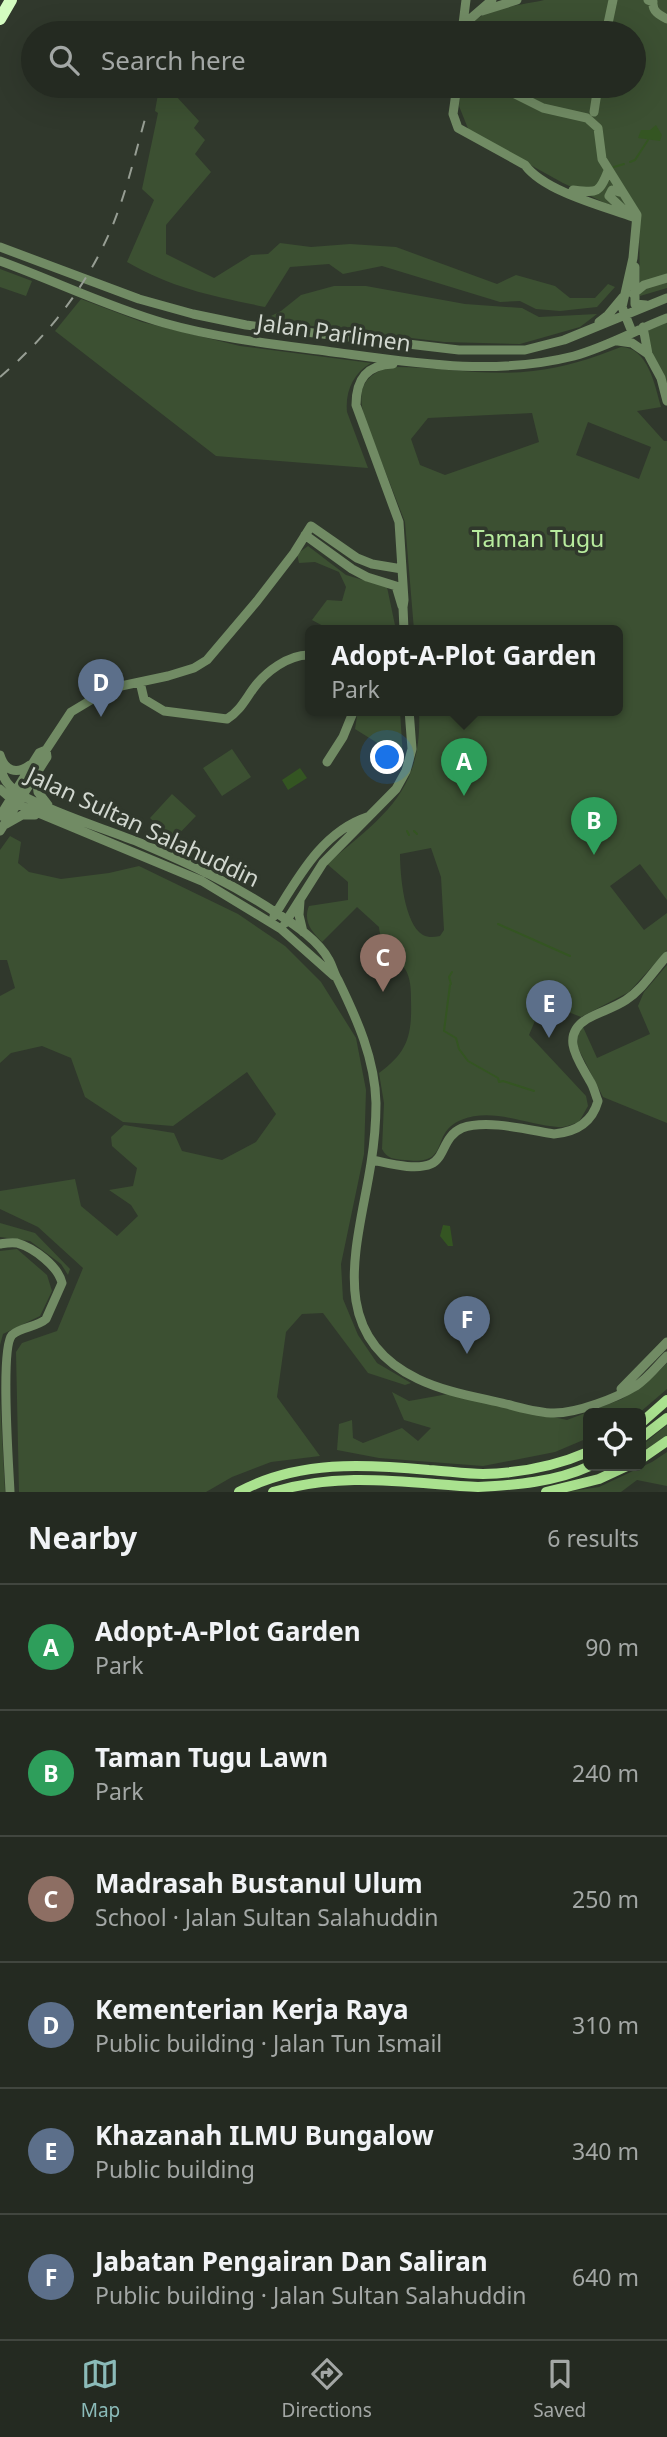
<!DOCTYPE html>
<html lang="en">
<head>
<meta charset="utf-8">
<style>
  :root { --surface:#242a21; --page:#30362e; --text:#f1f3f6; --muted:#a3a7a5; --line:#41463f; --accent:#8bbbb9 }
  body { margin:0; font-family:"Noto Sans",sans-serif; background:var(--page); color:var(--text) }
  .controls { position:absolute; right:21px; bottom:21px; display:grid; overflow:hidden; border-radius:10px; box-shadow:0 7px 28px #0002 }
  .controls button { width:63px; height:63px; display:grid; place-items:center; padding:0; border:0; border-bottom:2px solid var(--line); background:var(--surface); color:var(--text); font:35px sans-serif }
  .you { position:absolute; left:388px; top:758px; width:24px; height:24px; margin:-18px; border:5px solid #fff; border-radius:50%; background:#1a73e8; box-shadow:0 0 0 10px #1a73e833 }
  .badge { display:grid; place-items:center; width:46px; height:46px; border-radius:50%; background:var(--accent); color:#fff; font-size:23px; font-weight:700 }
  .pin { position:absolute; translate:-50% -58px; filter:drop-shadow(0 2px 4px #0008) }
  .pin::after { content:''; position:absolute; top:37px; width:24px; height:21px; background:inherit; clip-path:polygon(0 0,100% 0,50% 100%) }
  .popup { position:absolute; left:305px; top:625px; width:318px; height:91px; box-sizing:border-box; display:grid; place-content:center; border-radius:10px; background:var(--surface); filter:drop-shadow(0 2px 5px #0005); font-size:23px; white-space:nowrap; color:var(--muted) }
  .popup b { font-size:26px; color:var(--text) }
  .popup::after { content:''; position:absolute; left:50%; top:100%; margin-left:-14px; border:14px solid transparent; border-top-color:var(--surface) }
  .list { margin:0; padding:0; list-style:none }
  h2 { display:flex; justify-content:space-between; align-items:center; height:91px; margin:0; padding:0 28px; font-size:30px }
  h2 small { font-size:23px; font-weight:400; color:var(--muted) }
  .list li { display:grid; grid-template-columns:46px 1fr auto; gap:21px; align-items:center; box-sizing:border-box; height:126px; padding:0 28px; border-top:2px solid var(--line) }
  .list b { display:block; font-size:26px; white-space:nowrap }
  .list p { margin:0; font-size:23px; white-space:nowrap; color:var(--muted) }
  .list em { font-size:23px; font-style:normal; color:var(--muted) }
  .icon { flex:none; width:38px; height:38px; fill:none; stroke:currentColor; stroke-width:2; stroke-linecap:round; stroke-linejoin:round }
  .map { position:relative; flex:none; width:667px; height:1492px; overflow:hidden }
  .search { position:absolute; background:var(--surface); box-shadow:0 7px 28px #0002; left:21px; right:21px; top:21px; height:77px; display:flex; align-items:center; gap:18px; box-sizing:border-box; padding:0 24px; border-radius:38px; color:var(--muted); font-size:26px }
  .sheet { height:847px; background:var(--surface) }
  nav { display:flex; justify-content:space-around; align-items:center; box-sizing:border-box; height:98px; border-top:2px solid var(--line); background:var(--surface); font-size:19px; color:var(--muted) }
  nav a { display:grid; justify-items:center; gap:4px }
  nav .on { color:var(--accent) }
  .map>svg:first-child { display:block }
  .green { fill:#3c5032; fill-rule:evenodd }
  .water { fill:#345522 }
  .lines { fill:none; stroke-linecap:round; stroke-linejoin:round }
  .stream { stroke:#345522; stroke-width:2 }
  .minor { stroke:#718b64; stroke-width:9 }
  .major { stroke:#aae28f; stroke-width:10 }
  .highway { stroke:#d4fcc1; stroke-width:12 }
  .rail { stroke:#979e94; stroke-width:2; stroke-dasharray:12 12; stroke-linecap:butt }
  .labels { text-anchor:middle; stroke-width:7; stroke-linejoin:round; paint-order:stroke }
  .street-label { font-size:23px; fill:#d1d7cf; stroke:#30382c }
  .park-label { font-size:23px; fill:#b8ec9e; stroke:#30382c }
</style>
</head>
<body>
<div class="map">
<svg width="667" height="1492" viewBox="0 0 667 1492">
  <rect width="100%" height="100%" fill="#30382c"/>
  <path class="green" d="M544 0H667V288L640 296 639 215 605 203 563 183 469 131 459 106 461 86H634V33H465C476 7 520 6 544 0Z
    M158 94 175 95 199 121 194 128 205 140 195 154 211 172 166 225V254L214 278 251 255 268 254 280 243 311 247 350 244 396 247 497 284 516 275 555 286 570 298H595L608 284 615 287 597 307 560 311 536 309 520 301 500 302 382 266 343 274 329 264 290 267 265 307C213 296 174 289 127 262L154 200 142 189 158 113 155 111Z
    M0 269 32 281 26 296 0 287Z
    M334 286H366L465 304 522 308 539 317 597 314 580 327 520 344 444 342 263 320 281 311 301 295Z
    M81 299 142 322 240 346 371 363C353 373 345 392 347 412L368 468 216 456 55 331Z
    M667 322V393L646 335 649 330Z
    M621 347C648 347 655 386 661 407L637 411 664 441H667V900L640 864 610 886 644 930 667 913V950L629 992 581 1017 543 1002 529 1035 586 1096 588 1106 579 1122C572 1124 565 1128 558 1127 526 1125 493 1107 461 1120 428 1134 453 1166 405 1160 394 1159 387 1159 382 1149L384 1103 379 1073C408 1052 412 1035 411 1001 411 991 411 978 405 969 395 952 381 950 379 927L357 907 322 942C311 931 303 921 309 906L348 900V882L327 864C383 816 423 792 419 710H618V630H414L405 522 366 422C357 395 359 377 389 367 437 366 485 377 533 371 563 368 593 358 621 347ZM532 413 539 442 445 475 420 465 411 439 428 418ZM588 422 651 447 639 479 576 455ZM431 848 441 877 444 930 440 936C434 937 429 938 423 935 404 924 400 874 400 854Z
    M308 546 346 575 387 587 396 630H325V627L312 620 327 600 342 601 346 587 339 572 315 562 299 563 297 554Z
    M358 710H400L403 759 355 729Z
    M232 749 251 777 222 796 203 768Z
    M172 794 196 816 173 840 150 818Z
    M10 836 21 842 18 863 29 872 61 879 109 873 139 866 238 914 285 946 321 982 356 1038 366 1090 364 1154 341 1264 343 1299 358 1335 377 1363 411 1383 405 1385 368 1373 323 1313 302 1314 286 1332 277 1397 320 1456 271 1462 232 1477 206 1492H19L16 1352 22 1343 57 1331 83 1268 38 1227 0 1209V1191L75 1179 81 1206 117 1236 138 1216 131 1205 109 1190 133 1186 137 1168 112 1146 111 1137 124 1125 174 1133 182 1151 222 1160 256 1142 276 1114 247 1072 173 1126 123 1122 85 1097 71 1058 42 1046 11 1053 0 1063V996L15 988 7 960H0V850Z
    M667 965V1123L603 1097 577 1046 578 1034 583 1027 597 1058 650 1034 638 1006 644 992Z
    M0 1223 35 1233 70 1269 68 1275 61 1264 30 1241 0 1237Z
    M17 1249 47 1275 52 1291 40 1316 3 1334 0 1345V1251Z
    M667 1363V1389L639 1413H588V1438L555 1452 483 1466 379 1458 337 1450 339 1424 352 1420 353 1438 363 1443 402 1428 418 1441 431 1428 404 1420 392 1392 409 1401 448 1394 567 1420 622 1399 654 1376Z
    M0 1399 5 1492H0Z
    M667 1425V1436L641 1452V1446Z
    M667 1452V1486L637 1480 621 1492H566L599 1487 652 1462Z"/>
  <path class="water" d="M656 125 662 135 660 141 638 138 641 130H650Z
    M300 768 307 778 288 790 282 780Z
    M443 1225 450 1226 453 1246H448L440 1236Z"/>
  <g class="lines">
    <path class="stream" d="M630 162 635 160 648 140
      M614 167 624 164
      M407 831 409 835
      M414 831 417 834
      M498 924 570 956
      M451 984 449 977 452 972
      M450 985 444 1031 456 1038 459 1049 468 1061 498 1078 499 1082 503 1081 534 1091"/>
    <path class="minor" d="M648 0 653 2C652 11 659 15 667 19
      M482 11 517 0
      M463 24 466 0
      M459 33 462 26 492 0
      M606 33 613 0
      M457 86 453 114 458 128 525 165C544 191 602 206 633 217
      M499 86 543 108 587 118 598 128 602 159 637 215 633 258 622 307 632 332
      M594 112 598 86
      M573 190C597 193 599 194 608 171
      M623 193 612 190 609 196 625 211
      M0 247 139 299 193 314 246 325 459 350H525L564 340 667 298
      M0 261C55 281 108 307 164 323 217 338 272 344 326 351 409 362 491 377 574 356 607 347 636 330 667 318
      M635 267V304L646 305
      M633 294 644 285 667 278
      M599 322 608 315 623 297
      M643 327 648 354 661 378 667 401
      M618 341 632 343 648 354
      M393 364C367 365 356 379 356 405L399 522 404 600 403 607 404 630
      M305 535 352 569 367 577 396 586 402 606
      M140 682 144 699 164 711 227 719C239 712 245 700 253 689 265 672 289 654 310 655
      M0 755C5 771 16 775 30 765
      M327 762 343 737 354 710
      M0 763C2 780 9 787 23 796 61 816 103 828 143 844 190 864 235 885 278 914 295 925 319 941 329 960 333 967 334 974 338 980 357 1019 375 1059 376 1103 376 1122 374 1144 371 1163 359 1242 323 1334 418 1379 445 1392 477 1397 506 1404 522 1408 538 1413 554 1413 578 1413 616 1398 636 1386 648 1378 657 1366 667 1356
      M36 775 38 792 48 805
      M0 789 17 804 202 881 281 929 334 976
      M0 816 39 753 46 750 71 712 96 697 121 686 168 676 194 668 207 660 257 601 294 553 311 526 357 558 372 564 402 569
      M6 824 22 815H35
      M0 831 47 757 46 750
      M300 901 299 915 303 932
      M274 916C298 878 322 832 367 817
      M285 923 323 863 396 789 406 771 412 749 409 710
      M372 1160C388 1163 415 1171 431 1164 445 1158 443 1136 462 1128 487 1119 529 1130 554 1134 576 1132 592 1123 598 1101 595 1094 594 1087 590 1081 579 1061 559 1036 587 1019 599 1012 614 1008 626 1000 643 989 654 970 667 956
      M0 1244C6 1243 11 1242 17 1243 34 1248 58 1266 62 1283L46 1319C37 1327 21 1327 12 1335 0 1348 9 1468 10 1492
      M621 1389 667 1342"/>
    <path class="major" d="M641 1423 667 1400
      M641 1438 667 1418
      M641 1459 667 1441
      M239 1492C298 1460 365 1464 429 1470 447 1471 465 1474 483 1474 518 1473 556 1466 588 1452
      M273 1492C342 1471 407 1483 478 1487 516 1485 555 1482 590 1466
      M546 1492 599 1479 627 1466"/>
    <path class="highway" d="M0 19 11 0"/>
    <path class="rail" d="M0 377C48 336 87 286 112 227 126 193 135 155 145 119"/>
  </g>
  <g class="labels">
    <g class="street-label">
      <text transform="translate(334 333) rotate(8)" y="8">Jalan Parlimen</text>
      <text transform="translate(143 827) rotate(25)" y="8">Jalan Sultan Salahuddin</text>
    </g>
    <g class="park-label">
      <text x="538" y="547">Taman Tugu</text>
    </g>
  </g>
</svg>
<div class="controls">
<button><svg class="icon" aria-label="locate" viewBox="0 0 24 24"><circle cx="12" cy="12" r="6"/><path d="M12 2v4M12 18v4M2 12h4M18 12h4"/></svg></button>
</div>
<div class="you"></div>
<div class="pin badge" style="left:464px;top:796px;background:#2e9e5b">A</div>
<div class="popup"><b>Adopt-A-Plot Garden</b>Park</div>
<div class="pin badge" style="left:594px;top:855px;background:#2e9e5b">B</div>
<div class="pin badge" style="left:383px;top:992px;background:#8d6e63">C</div>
<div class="pin badge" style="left:101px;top:717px;background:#5c6f8a">D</div>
<div class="pin badge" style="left:549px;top:1038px;background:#5c6f8a">E</div>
<div class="pin badge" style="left:467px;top:1354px;background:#5c6f8a">F</div>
<div class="search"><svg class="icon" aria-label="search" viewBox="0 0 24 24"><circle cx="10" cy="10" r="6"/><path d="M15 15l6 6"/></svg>Search here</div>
</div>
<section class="sheet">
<h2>Nearby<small>6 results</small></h2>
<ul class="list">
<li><span class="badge" style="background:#2e9e5b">A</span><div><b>Adopt-A-Plot Garden</b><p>Park</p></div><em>90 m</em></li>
<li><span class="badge" style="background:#2e9e5b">B</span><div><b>Taman Tugu Lawn</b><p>Park</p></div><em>240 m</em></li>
<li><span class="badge" style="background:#8d6e63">C</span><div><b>Madrasah Bustanul Ulum</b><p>School · Jalan Sultan Salahuddin</p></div><em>250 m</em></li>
<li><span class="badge" style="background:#5c6f8a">D</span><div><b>Kementerian Kerja Raya</b><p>Public building · Jalan Tun Ismail</p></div><em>310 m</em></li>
<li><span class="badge" style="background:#5c6f8a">E</span><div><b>Khazanah ILMU Bungalow</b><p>Public building</p></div><em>340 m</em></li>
<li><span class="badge" style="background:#5c6f8a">F</span><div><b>Jabatan Pengairan Dan Saliran</b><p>Public building · Jalan Sultan Salahuddin</p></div><em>640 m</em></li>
</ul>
</section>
<nav>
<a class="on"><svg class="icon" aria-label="map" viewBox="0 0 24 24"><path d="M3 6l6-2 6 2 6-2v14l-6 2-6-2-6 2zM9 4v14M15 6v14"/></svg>Map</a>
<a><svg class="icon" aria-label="directions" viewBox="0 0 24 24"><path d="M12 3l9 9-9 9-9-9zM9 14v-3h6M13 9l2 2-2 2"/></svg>Directions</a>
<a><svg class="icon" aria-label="saved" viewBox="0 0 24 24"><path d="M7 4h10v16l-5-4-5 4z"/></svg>Saved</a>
</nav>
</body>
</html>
